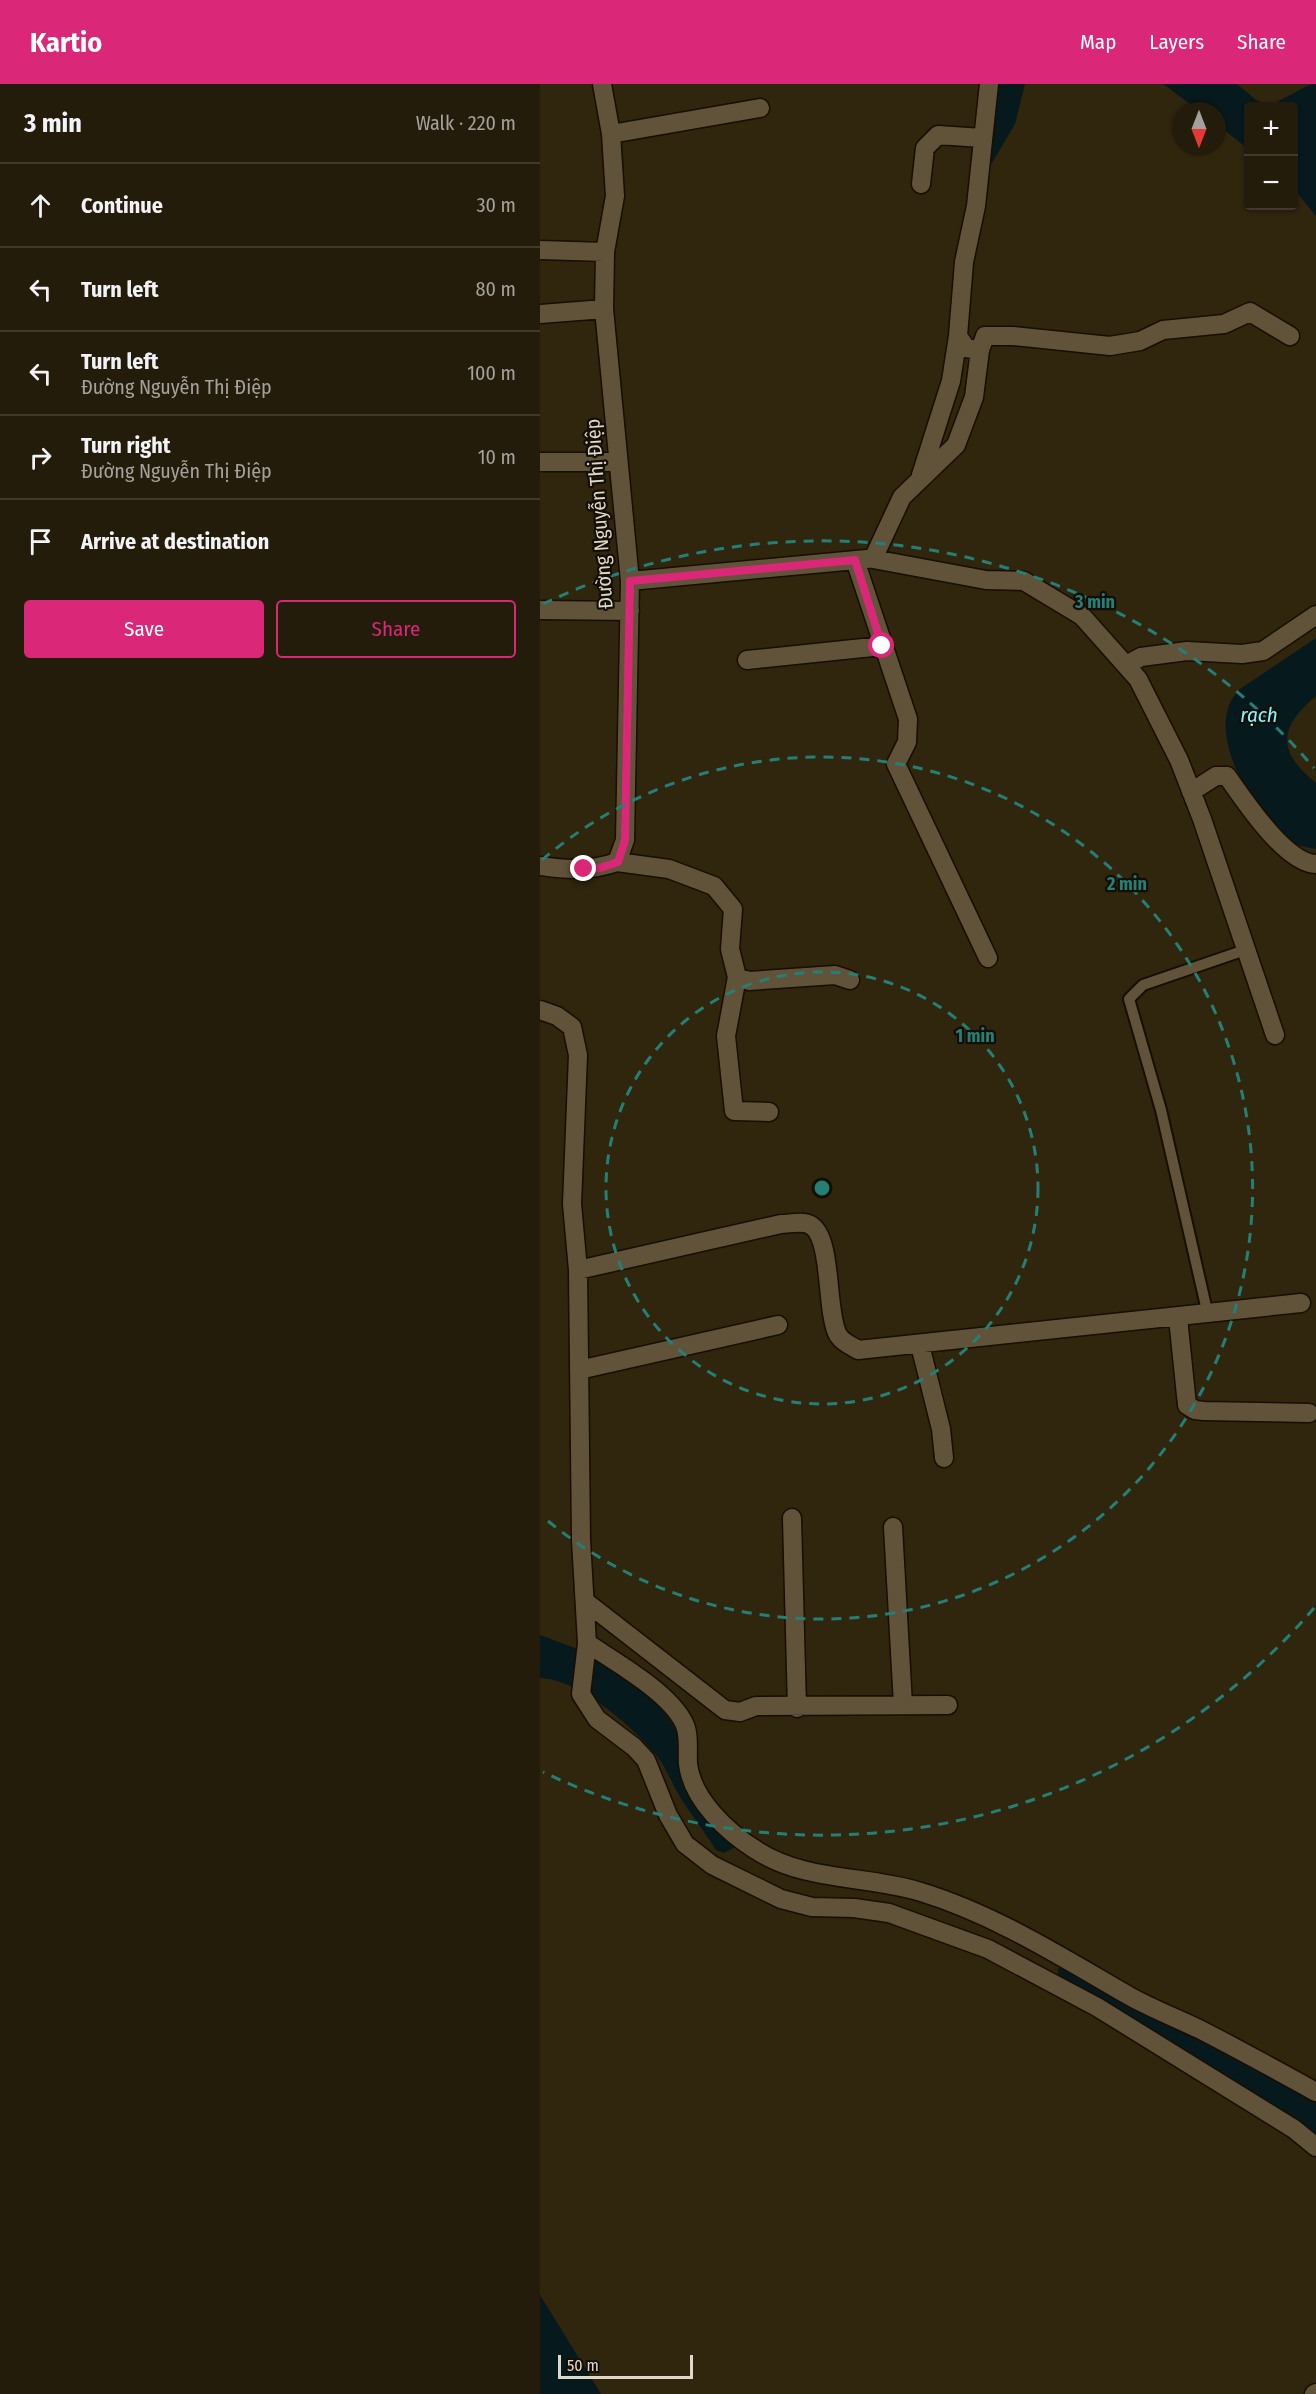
<!DOCTYPE html>
<html lang="en">
<head>
<meta charset="utf-8">
<style>
  :root { --surface:#241c0a; --page:#2c2513; --text:#f1f3f6; --muted:#a3a19c; --line:#413a2b; --accent:#db2777 }
  body { margin:0; font-family:"Fira Sans Condensed",sans-serif; background:var(--page); color:var(--text) }
  .controls { position:absolute; right:18px; top:18px; display:grid; overflow:hidden; border-radius:6px; box-shadow:0 2px 4px #0004 }
  .controls button { width:54px; height:54px; display:grid; place-items:center; padding:0; border:0; border-bottom:2px solid var(--line); background:var(--surface); color:var(--text); font:30px sans-serif }
  .compass { position:absolute; left:632px; top:18px; width:54px; height:54px; border-radius:50%; background:var(--surface); box-shadow:0 2px 4px #0004; rotate:180deg }
  .scale { position:absolute; left:18px; bottom:15px; width:135px; box-sizing:border-box; padding-left:6px; border:3px solid #dfd8c9; border-top:0; font-size:16px; line-height:21px; white-space:nowrap; color:#dfd8c9; -webkit-text-stroke:4px #140f06; paint-order:stroke }
  .stop { position:absolute; width:18px; height:18px; margin:-14px; border:4px solid #db2777; border-radius:50%; background:#fff }
  .stop.end { background:#db2777; border-color:#fff; box-shadow:0 2px 6px #0008 }
  .list { margin:0; padding:0; list-style:none }
  h2 { display:flex; justify-content:space-between; align-items:center; height:78px; margin:0; padding:0 24px; font-size:26px }
  h2 small { font-size:20px; font-weight:400; color:var(--muted) }
  .list li { display:grid; grid-template-columns:39px 1fr auto; gap:18px; align-items:center; box-sizing:border-box; height:84px; padding:0 24px; border-top:2px solid var(--line) }
  .list b { display:block; font-size:22px; white-space:nowrap }
  .list p { margin:0; font-size:20px; white-space:nowrap; color:var(--muted) }
  .list em { font-size:20px; font-style:normal; color:var(--muted) }
  .actions { display:flex; gap:12px; padding:18px 24px }
  .actions a { flex:1; padding:14px 0; border:2px solid var(--accent); border-radius:6px; text-align:center; font-size:21px; color:var(--accent) }
  .actions .main { background:var(--accent); color:#fff }
  .icon { flex:none; width:33px; height:33px; fill:none; stroke:currentColor; stroke-width:2; stroke-linecap:round; stroke-linejoin:round }
  .map { position:relative; flex:none; width:776px; height:2310px; overflow:hidden }
  header { display:flex; align-items:center; gap:36px; box-sizing:border-box; height:84px; padding:0 30px; background:var(--accent); color:#fff }
  header strong { font-size:28px }
  nav { display:flex; gap:33px; margin-inline-start:auto; font-size:21px }
  main { display:flex }
  aside { flex:1; background:var(--surface) }
  .map>svg:first-child { display:block }
  .water { fill:#06191c }
  .lines { fill:none; stroke-linecap:round; stroke-linejoin:round }
  .lane-casing { stroke:#180e00; stroke-width:14 }
  .street-casing { stroke:#180e00; stroke-width:21 }
  .lane { stroke:#60533a; stroke-width:10 }
  .street { stroke:#60533a; stroke-width:18 }
  .route { stroke:#db2777; stroke-width:8 }
  .ring { fill:none; stroke:#248077; stroke-width:3; stroke-dasharray:10 8 }
  .labels { text-anchor:middle; stroke-width:4.5; stroke-linejoin:round; paint-order:stroke }
  .street-label { font-size:20px; fill:#dfd8c9; stroke:#140f06 }
  .water-label { font-size:21px; font-style:italic; fill:#8cf1ff; stroke:#140f06 }
  .centre { fill:#248077; stroke:#140f06; stroke-width:3 }
  .ring-label { font-size:18px; text-anchor:middle; font-weight:bold; fill:#248077; stroke:#140f06; stroke-width:4.5; stroke-linejoin:round; paint-order:stroke }
</style>
</head>
<body>
<header>
<strong>Kartio</strong>
<nav><a>Map</a><a>Layers</a><a>Share</a></nav>
</header>
<main>
<aside>
<h2>3 min<small>Walk · 220 m</small></h2>
<ul class="list">
<li><svg class="icon" aria-label="ahead" viewBox="0 0 24 24"><path d="M12 20V5M6 11l6-6 6 6"/></svg><div><b>Continue</b></div><em>30 m</em></li>
<li><svg class="icon" aria-label="left" viewBox="0 0 24 24"><path d="M17 20v-9H6M10 6l-5 5 5 5"/></svg><div><b>Turn left</b></div><em>80 m</em></li>
<li><svg class="icon" aria-label="left" viewBox="0 0 24 24"><path d="M17 20v-9H6M10 6l-5 5 5 5"/></svg><div><b>Turn left</b><p>Đường Nguyễn Thị Điệp</p></div><em>100 m</em></li>
<li><svg class="icon" aria-label="right" viewBox="0 0 24 24"><path d="M7 20v-9h11M14 6l5 5-5 5"/></svg><div><b>Turn right</b><p>Đường Nguyễn Thị Điệp</p></div><em>10 m</em></li>
<li><svg class="icon" aria-label="arrive" viewBox="0 0 24 24"><path d="M6 21V4h12l-3 4 3 4H6"/></svg><div><b>Arrive at destination</b></div></li>
</ul>
<div class="actions"><a class="main">Save</a><a>Share</a></div>
</aside>
<div class="map">
<svg width="776" height="2310" viewBox="0 0 776 2310">
  <rect width="100%" height="100%" fill="#30250d"/>
  <path class="water" d="M454 0H485L475 40 452 79 448 81Z
    M623 0H697L716 16 728 21C744 17 765 0 776 0V132L754 105V22H708V65L677 40V27H660Z
    M776 554V612C739 643 736 667 776 699V765C767 763 752 761 745 755 713 727 660 643 700 605Z
    M0 1551 54 1571 119 1621 141 1653 144 1676 197 1762 184 1769 176 1766C165 1748 153 1733 142 1716 133 1702 127 1685 117 1672 92 1642 39 1595 0 1594Z
    M523 1881 776 2016V2055L518 1892V1885Z
    M0 2211 61 2310H0Z"/>
  <g class="lines">
    <defs>
      <path id="lane" d="M668 1231 621 1026 589 915 603 901 708 865"/>
      <path id="street" d="M71 50 220 24
        M381 100 385 64 398 51 442 54
        M0 166 65 168
        M0 230 64 225
        M440 266 426 264 418 252 424 178 436 122 449 0
        M0 378H78
        M381 391 411 297 418 252
        M315 476 368 635 367 658 356 680 448 874
        M90 497 327 475
        M0 526 90 527
        M207 576 342 562
        M586 581 601 573 647 567 702 570 723 567 776 531
        M651 708 676 692H687C704 716 745 779 776 780
        M77 778 129 785 174 802 193 825 190 865 197 893 209 897 295 891 310 896
        M0 782C27 786 51 787 77 778L85 756 90 497 64 225 65 168 75 112 71 50 62 0
        M197 893 186 952 194 1027 229 1028
        M0 926 17 932 32 943 38 971 32 1120 38 1186 241 1140C250 1140 264 1136 272 1142 292 1156 286 1224 297 1249 301 1258 311 1261 318 1266L761 1219
        M735 951 662 735 639 676 598 595 542 532 484 497 446 496 333 475 362 413 416 361 434 313 440 266 445 252H473L570 262 600 257 623 246 684 240 710 228 750 252
        M38 1186 41 1456 47 1559 41 1610 57 1635 94 1663 106 1676 128 1731 145 1760 172 1781 241 1815 272 1823 314 1824 349 1829 448 1865 557 1923 754 2045 776 2063
        M638 1234 647 1321 655 1326 664 1327 769 1329
        M380 1261 401 1345 404 1374
        M39 1286 238 1241
        M252 1434 257 1624
        M353 1443 363 1621
        M46 1518 185 1626 200 1628 216 1622 408 1621
        M47 1559C75 1578 129 1608 144 1639 150 1651 147 1667 148 1680 152 1715 187 1748 216 1766 265 1798 327 1791 381 1808 456 1831 523 1874 591 1913 613 1925 638 1935 661 1946 700 1966 738 1987 776 2008
        M774 2310 776 2309"/>
    </defs>
    <use href="#lane" class="lane-casing"/>
    <use href="#street" class="street-casing"/>
    <use href="#lane" class="lane"/>
    <use href="#street" class="street"/>
  </g>
  <g class="lines">
    <path class="route" d="M44 785 60 784 78 778 85 756 90 497 315 476 342 562"/>
  </g>
  <g class="ring">
    <circle cx="282" cy="1104" r="216"/>
    <path d="M2 776A431 431 0 1 1 2 1432"/>
    <path d="M774 1524A647 647 0 0 1 3 1688M3 520A647 647 0 0 1 774 684"/>
  </g>
  <g class="labels">
    <g class="street-label">
      <text transform="translate(59 430) rotate(-94)" y="7">Đường Nguyễn Thị Điệp</text>
    </g>
    <g class="water-label">
      <text x="719" y="638">rạch</text>
    </g>
  </g>
  <circle cx="282" cy="1104" r="9" class="centre"/>
  <g class="ring-label">
    <text x="555" y="524">3 min</text>
    <text x="587" y="806">2 min</text>
    <text x="435" y="958">1 min</text>
  </g>
</svg>
<div class="controls">
<button>+</button>
<button>−</button>
</div>
<svg class="compass" viewBox="-18 -18 36 36"><path d="M0-13l5 13h-10z" fill="#e53935"/><path d="M0 13l5-13h-10z" fill="#a3a19c"/></svg>
<div class="scale">50 m</div>
<div class="stop" style="left:342px;top:562px"></div>
<div class="stop end" style="left:44px;top:785px"></div>
</div>
</main>
</body>
</html>
